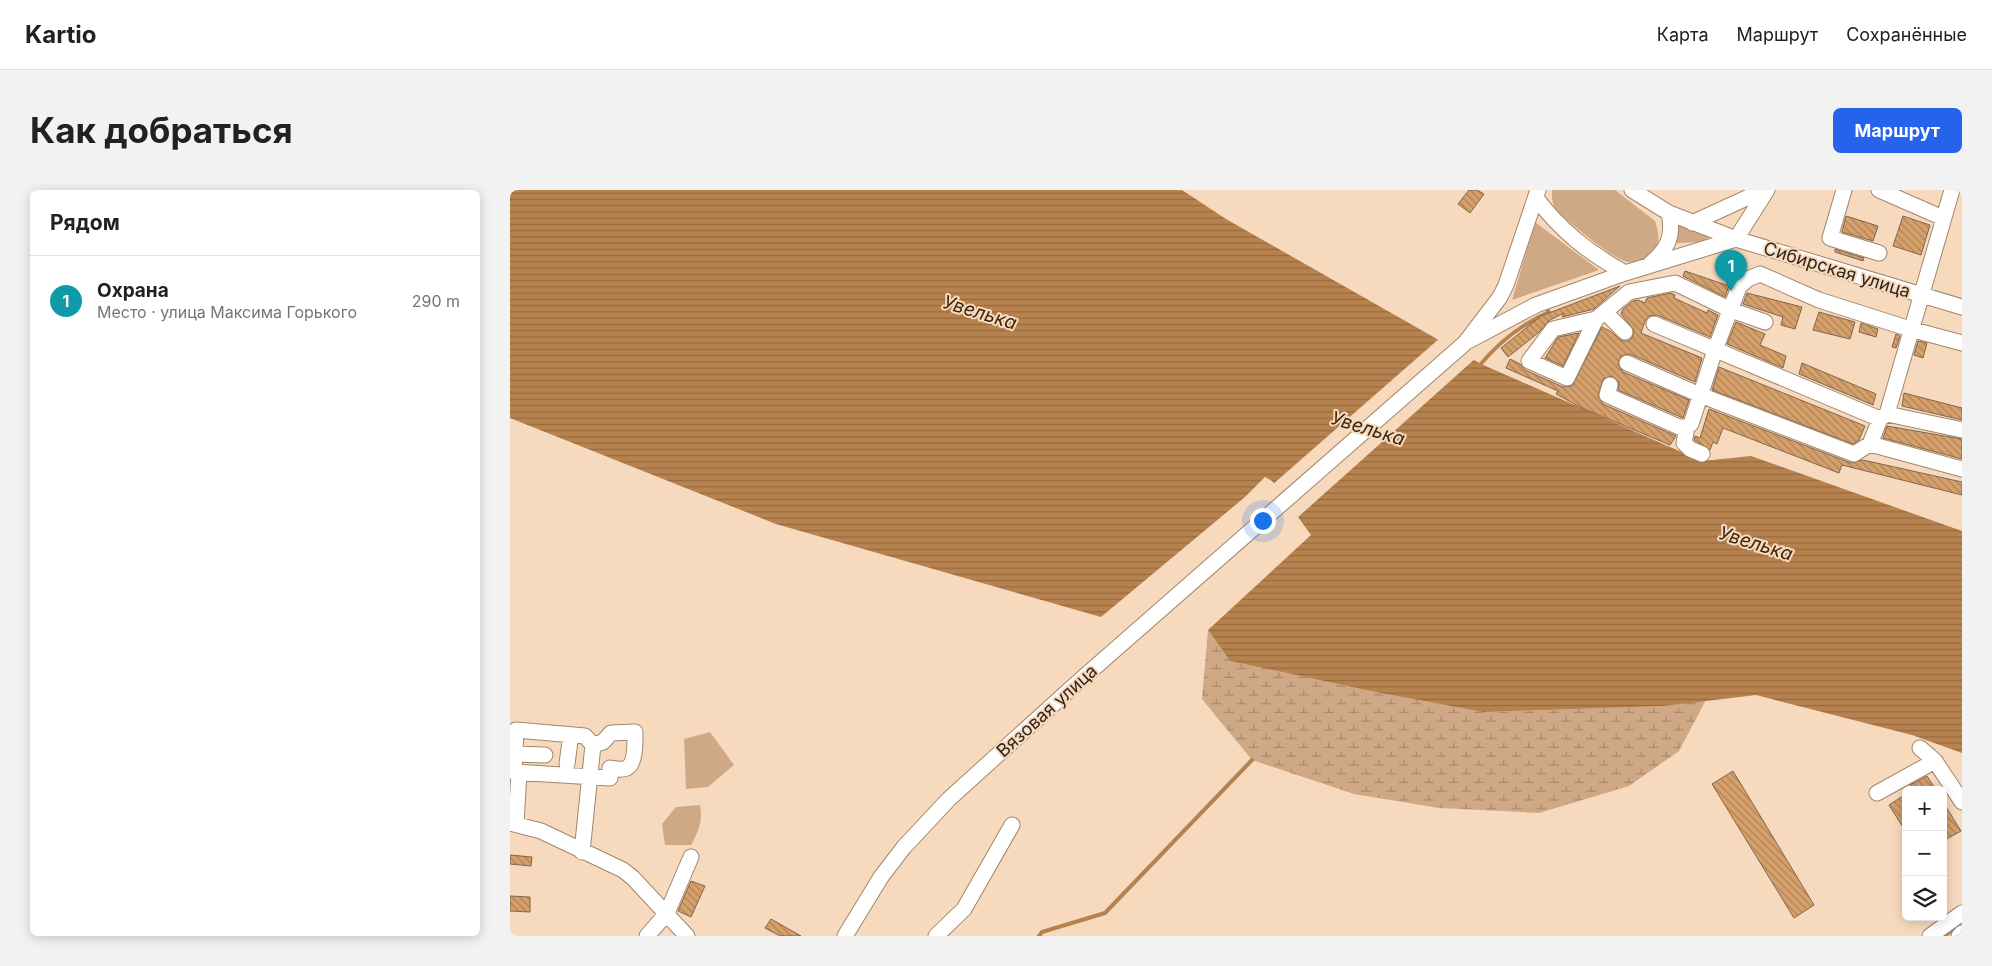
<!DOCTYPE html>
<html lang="ru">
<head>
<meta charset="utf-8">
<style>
  :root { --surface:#fff; --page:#f2f2f2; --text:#202124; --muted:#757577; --line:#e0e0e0; --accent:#2563eb }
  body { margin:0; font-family:Inter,sans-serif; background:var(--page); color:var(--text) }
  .controls { position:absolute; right:15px; bottom:15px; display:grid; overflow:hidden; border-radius:8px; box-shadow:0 2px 12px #0003 }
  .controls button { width:45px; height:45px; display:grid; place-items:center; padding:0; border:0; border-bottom:1px solid var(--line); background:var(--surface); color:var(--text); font:25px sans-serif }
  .you { position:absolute; left:752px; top:330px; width:18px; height:18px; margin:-12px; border:4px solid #fff; border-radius:50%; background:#1a73e8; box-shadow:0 0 0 8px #1a73e833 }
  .badge { display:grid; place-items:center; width:32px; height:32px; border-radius:50%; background:var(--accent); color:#fff; font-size:16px; font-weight:700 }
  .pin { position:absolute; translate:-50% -41px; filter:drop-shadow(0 1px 2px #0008) }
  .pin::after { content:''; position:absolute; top:26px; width:18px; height:15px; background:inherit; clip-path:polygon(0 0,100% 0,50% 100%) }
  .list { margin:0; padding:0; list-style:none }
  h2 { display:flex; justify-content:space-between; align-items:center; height:65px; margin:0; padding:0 20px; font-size:21px }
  h2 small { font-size:16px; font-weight:400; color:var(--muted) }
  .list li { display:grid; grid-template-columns:32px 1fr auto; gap:15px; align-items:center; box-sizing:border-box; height:90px; padding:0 20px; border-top:1px solid var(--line) }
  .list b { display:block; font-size:19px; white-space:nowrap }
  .list p { margin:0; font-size:16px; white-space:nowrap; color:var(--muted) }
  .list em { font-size:16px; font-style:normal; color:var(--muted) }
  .icon { flex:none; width:28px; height:28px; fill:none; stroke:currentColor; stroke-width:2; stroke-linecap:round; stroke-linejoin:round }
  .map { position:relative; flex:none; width:1452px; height:746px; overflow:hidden; border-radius:8px }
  header { display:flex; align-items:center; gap:30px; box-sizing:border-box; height:70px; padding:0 25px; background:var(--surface); border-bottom:1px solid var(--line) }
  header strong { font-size:24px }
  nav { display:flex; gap:28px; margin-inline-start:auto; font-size:18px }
  .intro { display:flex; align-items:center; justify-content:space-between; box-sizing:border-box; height:120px; padding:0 30px }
  h1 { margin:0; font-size:35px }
  .button { padding:12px 22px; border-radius:8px; background:var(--accent); color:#fff; font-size:18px; font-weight:700 }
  main { display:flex; gap:30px; padding:0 30px }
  aside { flex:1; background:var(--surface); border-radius:8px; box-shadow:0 2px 12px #0003 }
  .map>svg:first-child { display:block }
  .green { fill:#cfa986 }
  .wetland { fill:url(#wetland-marsh) }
  .water { fill:url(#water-rules) }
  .pier { fill:#f7dabe }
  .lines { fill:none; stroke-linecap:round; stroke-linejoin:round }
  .stream { stroke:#b7824e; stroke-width:4 }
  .building { fill:url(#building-back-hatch); stroke:#80664e }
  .minor-casing { stroke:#a1866d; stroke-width:17 }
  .minor { stroke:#fff; stroke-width:15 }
  .labels { text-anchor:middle; stroke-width:4; stroke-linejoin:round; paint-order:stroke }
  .street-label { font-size:18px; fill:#31261c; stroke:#f7dabe }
  .water-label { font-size:19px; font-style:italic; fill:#3e270f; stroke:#f7dabe }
</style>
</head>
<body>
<header>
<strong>Kartio</strong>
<nav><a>Карта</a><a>Маршрут</a><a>Сохранённые</a></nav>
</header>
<div class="intro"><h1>Как добраться</h1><a class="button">Маршрут</a></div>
<main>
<aside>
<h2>Рядом<small></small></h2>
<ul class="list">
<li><span class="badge" style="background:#0f9aa8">1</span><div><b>Охрана</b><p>Место · улица Максима Горького</p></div><em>290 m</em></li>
</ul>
</aside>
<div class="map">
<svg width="1452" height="746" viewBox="0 0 1452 746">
  <defs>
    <pattern id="wetland-marsh" width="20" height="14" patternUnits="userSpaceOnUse" patternTransform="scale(1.25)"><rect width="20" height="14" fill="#cfa986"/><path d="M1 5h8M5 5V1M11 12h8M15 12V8" fill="none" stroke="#a9896d"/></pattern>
    <pattern id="water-rules" width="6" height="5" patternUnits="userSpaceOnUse" patternTransform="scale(1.25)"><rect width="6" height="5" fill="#b7824e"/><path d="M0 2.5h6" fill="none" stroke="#956a40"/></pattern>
    <pattern id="building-back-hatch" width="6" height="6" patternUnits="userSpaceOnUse" patternTransform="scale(1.25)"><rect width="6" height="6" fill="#d6a06b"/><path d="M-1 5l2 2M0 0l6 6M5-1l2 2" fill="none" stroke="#ae8257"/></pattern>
  </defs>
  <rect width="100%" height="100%" fill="#f7dabe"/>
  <path class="green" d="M1042 0H1105L1145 31C1149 43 1152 58 1140 66 1133 71 1127 73 1118 72 1101 69 1060 32 1045 20L1042 9Z
    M1025 32 1089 80 1002 110Z
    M1166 33 1199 46 1195 52 1167 53 1163 49Z
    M200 542 224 575 198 597 176 599 174 549Z
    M190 615C193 630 189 641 181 655H155L152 634 166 617Z"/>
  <path class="wetland" d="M698 440 720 471 865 502 973 522 1154 516 1196 510 1169 561 1119 596 1029 623 929 618 844 604 742 570 692 509Z"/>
  <path class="water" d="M0 0H672L716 29 971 174 1192 271 1241 266 1452 341V563L1402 545 1246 505 1154 516 973 522 865 502 720 471 698 440 801 345 762 291 755 287 735 307 591 427 266 334 0 228Z"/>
  <path class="pier" d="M930 148 966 168 787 328 762 295Z"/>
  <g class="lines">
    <path class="stream" d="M969 176C988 153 1012 134 1039 122L1035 116
      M529 746 532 742 595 723 742 570
      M1435 746 1448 734"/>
  </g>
  <path class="building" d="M959 0H967L974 4 960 23 948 14Z
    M1336 26 1368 36 1363 51 1332 42Z
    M1393 26 1420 35 1411 65 1383 56Z
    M1325 59 1354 68 1353 71 1325 62Z
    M1175 81 1219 96 1215 107 1173 86Z
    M1110 96 1084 119 1052 127 1054 123 1040 130 1028 143 998 167 991 158 1031 126Z
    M1161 103 1165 105 1164 108 1197 123 1198 120 1208 125 1200 147 1147 125 1139 126 1135 131 1131 143 1192 168 1185 192 1120 164 1111 166 1108 174 1113 182 1179 210 1173 228 1108 200 1109 192 1102 186 1093 189 1088 206 1093 214 1166 246 1160 255 1072 218 1046 204 1048 201 996 178 1000 169 1010 174 1015 180 1053 197 1062 196 1092 137 1100 141 1112 151H1118L1122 148 1124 140 1111 124 1113 119 1123 111 1128 110 1135 113 1137 108Z
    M1237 103 1292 117 1285 139 1271 135 1273 127 1233 114Z
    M1309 122 1345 132 1340 149 1303 140Z
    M1226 132 1255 144 1250 155 1276 166 1273 178 1217 154Z
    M1351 133 1368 139 1366 147 1349 142Z
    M1069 143 1053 176 1035 168 1048 147Z
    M1386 144 1390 146 1386 158 1382 157Z
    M1408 151 1417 153 1413 168 1404 165Z
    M1292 173 1366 204 1363 215 1289 184Z
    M1209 177 1355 236 1349 250 1343 254 1202 200Z
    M1394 203 1452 218V230L1392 216Z
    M1199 219 1341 273 1353 270 1452 292V305L1332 275 1329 283 1213 238 1207 254 1203 252 1200 260 1184 250 1185 246 1190 248Z
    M1377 236 1452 249V269L1373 248Z
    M1223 581 1304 715 1284 728 1202 594Z
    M1417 586 1426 600H1403L1400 595Z
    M1396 604V642L1379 615Z
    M1433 612 1451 641 1433 651Z
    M0 665 22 667 21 676 0 674Z
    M181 691 195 696 181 727 168 721Z
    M0 706 20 707V722L0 721Z
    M261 729 291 746H270L255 738Z"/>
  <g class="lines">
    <defs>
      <path id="minor" d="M1122 0 1159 23 1226 49 1452 117
        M1334 0 1320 48 1369 63
        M1369 0 1433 28
        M1026 8C1051 41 1079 63 1115 83
        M1182 33 1254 0
        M1140 74C1158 59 1164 46 1159 23
        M1095 122 1115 142
        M1086 129 1043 139 1019 171 1057 188 1086 129 1119 102 1165 93 1221 120 1255 132
        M1144 134 1370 229
        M960 150 1026 115 1115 83 1226 49 1257 0
        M1117 173 1190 205 1344 264 1360 254 1452 279
        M1100 195 1097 205 1169 237H1177L1181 234 1205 160 1229 97 1238 89 1250 84 1309 110 1400 139 1452 153
        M1377 224 1452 240
        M1177 237 1174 253 1180 259 1192 264
        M1360 254 1370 229 1377 224 1442 0
        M6 540 75 546 83 555 93 552 101 543 125 542C125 550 126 573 117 578 113 580 105 579 100 578V588L4 582Z
        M1410 558 1425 571 1452 612
        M5 564 35 565
        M57 574 60 551
        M1367 603 1425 571
        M0 633 31 641 113 680 123 688 177 746
        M6 634 9 582
        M72 662 83 555
        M137 746 157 723 181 667
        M335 746 371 687 394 657 439 609 567 493 955 153 990 107 996 95 1028 0
        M426 746 454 719 502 635
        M1420 746 1452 723
        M1449 746 1452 743"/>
    </defs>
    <use href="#minor" class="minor-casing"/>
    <use href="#minor" class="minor"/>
  </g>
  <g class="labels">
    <g class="street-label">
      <text transform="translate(1327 80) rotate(17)" y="6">Сибирская улица</text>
      <text transform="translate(537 521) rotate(-42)" y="6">Вязовая улица</text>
    </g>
    <g class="water-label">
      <text transform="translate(470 122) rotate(17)" y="7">Увелька</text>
      <text transform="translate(858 238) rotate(17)" y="7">Увелька</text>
      <text transform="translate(1246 353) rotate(17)" y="7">Увелька</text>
    </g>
  </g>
</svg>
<div class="controls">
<button>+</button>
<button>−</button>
<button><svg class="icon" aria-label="layers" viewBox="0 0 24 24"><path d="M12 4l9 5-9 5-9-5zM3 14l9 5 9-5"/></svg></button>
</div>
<div class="you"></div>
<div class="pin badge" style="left:1221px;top:101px;background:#0f9aa8">1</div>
</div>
</main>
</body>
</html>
